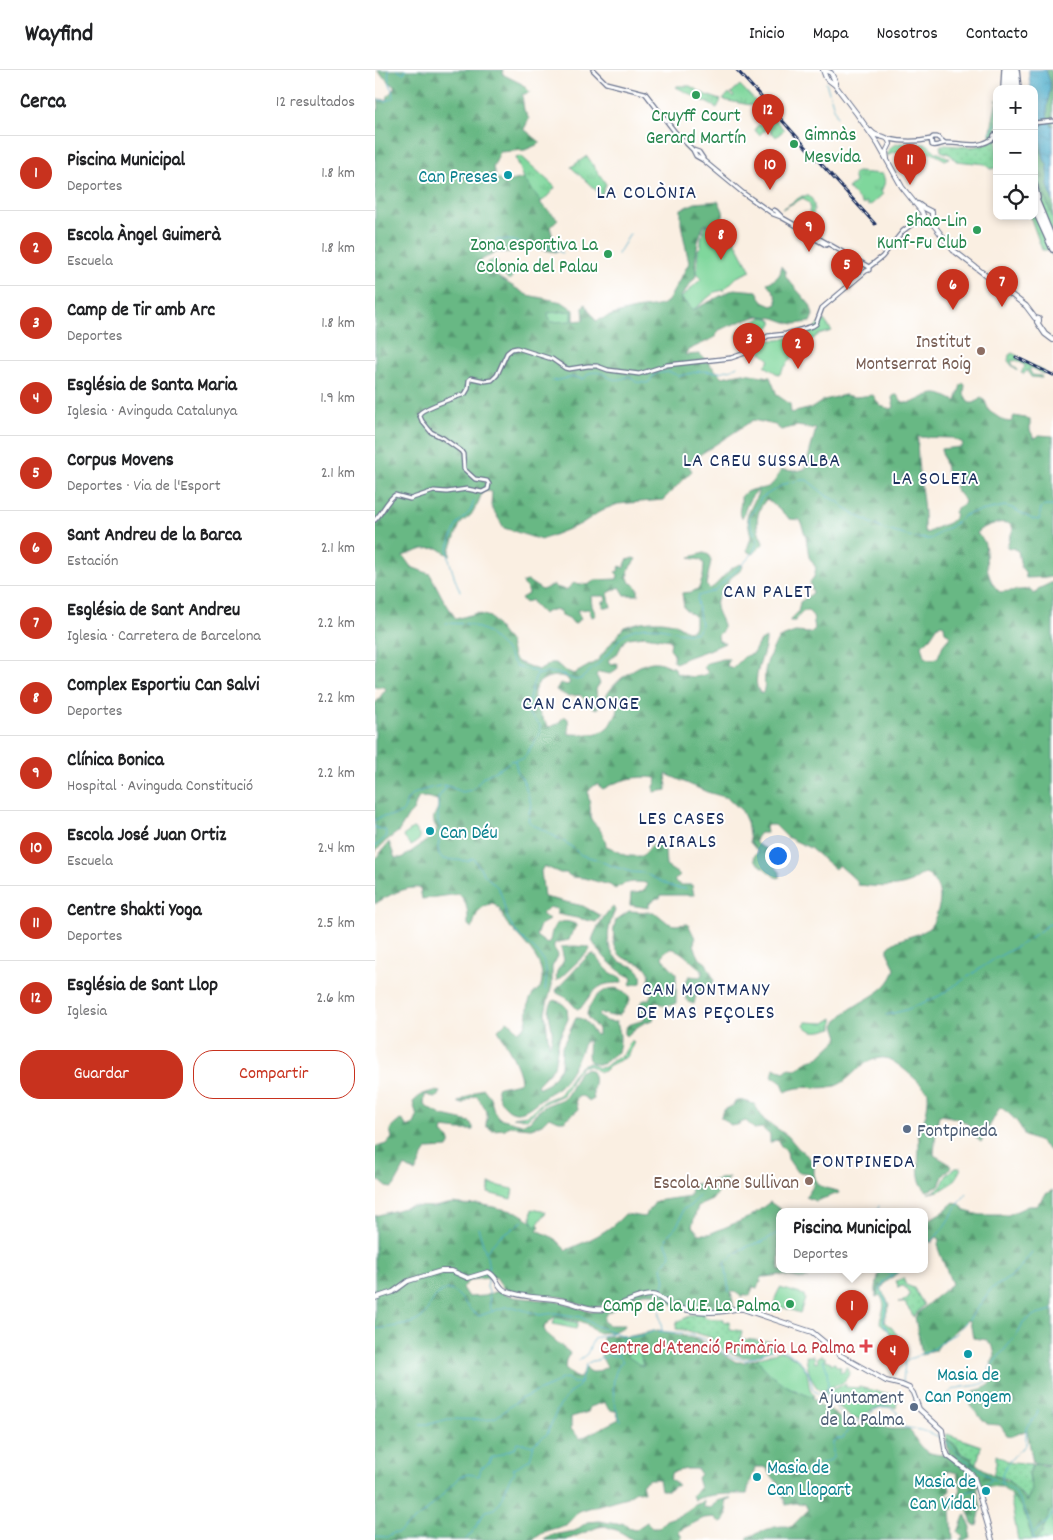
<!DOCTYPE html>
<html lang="es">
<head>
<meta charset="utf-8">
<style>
  :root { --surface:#fff; --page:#f6f6f6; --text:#202124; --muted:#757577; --line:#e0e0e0; --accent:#c8321e }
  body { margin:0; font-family:Dekko,sans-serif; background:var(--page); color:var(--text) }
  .controls { position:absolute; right:15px; top:15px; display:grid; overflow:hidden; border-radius:10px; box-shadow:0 2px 8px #0003 }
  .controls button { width:45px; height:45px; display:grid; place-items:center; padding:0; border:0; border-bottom:1px solid var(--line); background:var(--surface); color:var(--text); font:25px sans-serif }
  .you { position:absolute; left:402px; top:785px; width:18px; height:18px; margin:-12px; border:4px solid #fff; border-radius:50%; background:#1a73e8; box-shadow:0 0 0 8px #1a73e833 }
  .badge { display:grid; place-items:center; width:32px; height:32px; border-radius:50%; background:var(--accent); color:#fff; font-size:16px; font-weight:700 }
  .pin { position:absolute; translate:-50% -41px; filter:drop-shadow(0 1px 2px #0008) }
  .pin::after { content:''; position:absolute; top:26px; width:18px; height:15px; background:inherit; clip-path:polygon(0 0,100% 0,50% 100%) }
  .popup { position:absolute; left:401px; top:1138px; width:152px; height:65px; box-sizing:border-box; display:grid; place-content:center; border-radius:10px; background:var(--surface); filter:drop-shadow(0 1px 4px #0005); font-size:16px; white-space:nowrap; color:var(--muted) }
  .popup b { font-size:19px; color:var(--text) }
  .popup::after { content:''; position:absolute; left:50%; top:100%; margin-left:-10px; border:10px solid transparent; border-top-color:var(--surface) }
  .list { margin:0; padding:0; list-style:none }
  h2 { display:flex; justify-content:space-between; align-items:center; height:65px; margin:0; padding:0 20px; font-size:21px }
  h2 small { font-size:16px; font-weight:400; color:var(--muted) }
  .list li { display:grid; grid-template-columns:32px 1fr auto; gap:15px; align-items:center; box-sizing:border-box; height:75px; padding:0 20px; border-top:1px solid var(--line) }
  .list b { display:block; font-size:19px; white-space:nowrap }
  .list p { margin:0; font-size:16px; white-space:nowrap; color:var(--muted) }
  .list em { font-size:16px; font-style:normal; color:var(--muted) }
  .actions { display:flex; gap:10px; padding:15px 20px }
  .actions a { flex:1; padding:11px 0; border:1px solid var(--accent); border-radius:20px; text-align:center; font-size:18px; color:var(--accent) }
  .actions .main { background:var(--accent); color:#fff }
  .icon { flex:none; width:28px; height:28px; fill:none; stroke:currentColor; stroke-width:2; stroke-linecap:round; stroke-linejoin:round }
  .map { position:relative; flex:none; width:678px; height:1470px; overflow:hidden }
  header { display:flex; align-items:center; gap:30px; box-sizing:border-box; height:70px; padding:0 25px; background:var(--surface); border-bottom:1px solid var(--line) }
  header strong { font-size:24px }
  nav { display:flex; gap:28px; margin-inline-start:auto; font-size:18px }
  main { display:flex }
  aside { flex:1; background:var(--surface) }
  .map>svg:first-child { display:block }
  .grass { fill:url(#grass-dots); stroke:#4d837d }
  .forest { fill:url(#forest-firs); stroke:#417471; fill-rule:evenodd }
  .park { fill:url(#park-tufts); stroke:#4d837d }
  .garden { fill:#7fd79c; stroke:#4d837d }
  .water { fill:url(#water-ripples); stroke:#326d94 }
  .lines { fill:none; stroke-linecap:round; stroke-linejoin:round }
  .stream { stroke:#4aabc9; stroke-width:1 }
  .tertiary-casing { stroke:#69728c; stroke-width:5.5 }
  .secondary-casing { stroke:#69728c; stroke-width:6 }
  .motorway-casing { stroke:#69728c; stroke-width:8 }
  .tertiary { stroke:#fff; stroke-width:3 }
  .secondary { stroke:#fff; stroke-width:4 }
  .motorway { stroke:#fff; stroke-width:5.5 }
  .rail-casing { stroke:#1b2f5e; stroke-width:3 }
  .rail { stroke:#fff; stroke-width:1; stroke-dasharray:4; stroke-linecap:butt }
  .leisure-dot { fill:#2e9e5b; stroke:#fff; stroke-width:2 }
  .culture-dot { fill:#0f9aa8; stroke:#fff; stroke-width:2 }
  .education-dot { fill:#8d6e63; stroke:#fff; stroke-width:2 }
  .service-dot { fill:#5c6f8a; stroke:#fff; stroke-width:2 }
  .health-dot { fill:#e0444e; stroke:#fff; stroke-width:2 }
  .labels { text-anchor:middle; stroke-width:4; stroke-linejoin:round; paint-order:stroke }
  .leisure-label { font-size:19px; fill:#27864d; stroke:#fff; text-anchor:end }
  .culture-label { font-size:19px; fill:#0d838f; stroke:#fff; text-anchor:end }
  .education-label { font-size:19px; fill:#785e54; stroke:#fff; text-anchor:end }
  .service-label { font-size:19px; fill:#4e5e75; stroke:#fff; text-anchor:start }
  .health-label { font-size:19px; fill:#be3a42; stroke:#fff; text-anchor:end }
  .neighbourhood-label { font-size:20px; letter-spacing:1px; fill:#1b2f5e; stroke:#fff }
</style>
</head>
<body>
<header>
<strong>Wayfind</strong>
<nav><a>Inicio</a><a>Mapa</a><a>Nosotros</a><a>Contacto</a></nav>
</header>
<main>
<aside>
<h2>Cerca<small>12 resultados</small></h2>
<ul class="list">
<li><span class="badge">1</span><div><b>Piscina Municipal</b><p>Deportes</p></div><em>1.8 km</em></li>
<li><span class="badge">2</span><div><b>Escola Àngel Guimerà</b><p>Escuela</p></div><em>1.8 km</em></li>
<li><span class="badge">3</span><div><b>Camp de Tir amb Arc</b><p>Deportes</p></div><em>1.8 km</em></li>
<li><span class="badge">4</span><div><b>Església de Santa Maria</b><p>Iglesia · Avinguda Catalunya</p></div><em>1.9 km</em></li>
<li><span class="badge">5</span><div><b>Corpus Movens</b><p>Deportes · Via de l'Esport</p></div><em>2.1 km</em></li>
<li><span class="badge">6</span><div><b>Sant Andreu de la Barca</b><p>Estación</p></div><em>2.1 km</em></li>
<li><span class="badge">7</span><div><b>Església de Sant Andreu</b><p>Iglesia · Carretera de Barcelona</p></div><em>2.2 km</em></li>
<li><span class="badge">8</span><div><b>Complex Esportiu Can Salvi</b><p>Deportes</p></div><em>2.2 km</em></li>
<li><span class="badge">9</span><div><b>Clínica Bonica</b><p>Hospital · Avinguda Constitució</p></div><em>2.2 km</em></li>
<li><span class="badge">10</span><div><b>Escola José Juan Ortiz</b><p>Escuela</p></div><em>2.4 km</em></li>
<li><span class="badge">11</span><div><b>Centre Shakti Yoga</b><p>Deportes</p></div><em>2.5 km</em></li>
<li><span class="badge">12</span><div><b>Església de Sant Llop</b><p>Iglesia</p></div><em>2.6 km</em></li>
</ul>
<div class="actions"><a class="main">Guardar</a><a>Compartir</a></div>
</aside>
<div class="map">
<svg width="678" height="1470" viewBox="0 0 678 1470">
  <defs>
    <pattern id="grass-dots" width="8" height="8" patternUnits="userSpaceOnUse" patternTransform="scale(1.25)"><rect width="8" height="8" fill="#7fd79c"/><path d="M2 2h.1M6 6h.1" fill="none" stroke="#6db989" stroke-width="1.8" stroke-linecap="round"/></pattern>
    <pattern id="forest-firs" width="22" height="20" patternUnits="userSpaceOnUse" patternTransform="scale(1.25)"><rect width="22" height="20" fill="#67b884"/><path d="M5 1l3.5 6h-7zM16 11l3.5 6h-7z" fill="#54966f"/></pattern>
    <pattern id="park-tufts" width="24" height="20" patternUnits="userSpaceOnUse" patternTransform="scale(1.25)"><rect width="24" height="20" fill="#7fd79c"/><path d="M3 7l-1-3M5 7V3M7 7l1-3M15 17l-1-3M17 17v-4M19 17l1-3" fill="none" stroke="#6db989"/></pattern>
    <pattern id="water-ripples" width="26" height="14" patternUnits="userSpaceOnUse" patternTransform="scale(1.25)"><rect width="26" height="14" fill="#4aabc9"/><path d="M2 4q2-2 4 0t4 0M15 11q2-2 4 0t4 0" fill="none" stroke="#3d8ca6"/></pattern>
  </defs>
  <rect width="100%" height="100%" fill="#fff"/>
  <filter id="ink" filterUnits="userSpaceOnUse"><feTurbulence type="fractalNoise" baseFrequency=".02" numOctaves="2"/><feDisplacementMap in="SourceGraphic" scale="10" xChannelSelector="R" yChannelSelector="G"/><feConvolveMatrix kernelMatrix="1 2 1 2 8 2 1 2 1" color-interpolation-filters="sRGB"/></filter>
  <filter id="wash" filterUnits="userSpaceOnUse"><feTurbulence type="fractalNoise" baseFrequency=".0096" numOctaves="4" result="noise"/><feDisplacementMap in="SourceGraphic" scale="20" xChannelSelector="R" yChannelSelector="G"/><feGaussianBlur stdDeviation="1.12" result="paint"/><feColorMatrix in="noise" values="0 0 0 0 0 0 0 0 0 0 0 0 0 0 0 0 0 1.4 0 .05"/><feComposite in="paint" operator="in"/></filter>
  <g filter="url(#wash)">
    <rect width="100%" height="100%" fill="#faefe2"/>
    <path class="grass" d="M622 29V98L615 99 610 94 581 91 576 85 566 81 565 76 566 75C586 75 604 82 620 68L615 66Z
      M659 77 666 116 678 148V187L674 180H667L655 146H659Z
      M427 126H434C443 134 438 144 435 153L440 156 438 158 433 154 435 135 428 128 407 139Z
      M120 190 123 191 121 196 137 206 135 210 111 195 113 192Z
      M256 971H258L259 972 252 987 235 995 229 1001 225 1002 215 996H208L200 1004 188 1025 168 1034 152 1049 138 1047 153 1045 169 1031 184 1025 201 1000 209 994 215 993 224 998 230 997 237 991 248 985Z
      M581 1098H586C580 1112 570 1122 553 1123 557 1122 562 1121 565 1117 571 1110 570 1102 581 1098Z
      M528 1208 531 1215 539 1218 549 1235 538 1247C537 1241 532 1238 530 1233L523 1232 528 1231 534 1227V1223L529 1216 522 1217 523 1216 521 1211Z
      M506 1213 507 1221 514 1234 509 1252 517 1258 524 1268 522 1272 519 1271 514 1261 505 1253C506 1241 513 1237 505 1225L501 1227Z
      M323 1242 330 1243 329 1247 337 1249H349V1252L354 1251 355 1259 367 1261 365 1269 391 1271 402 1273 400 1278 378 1287H367L347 1279 339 1274 335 1267 310 1260 301 1259 302 1252Z
      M572 1364 606 1376 602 1394 596 1388 586 1383 581 1375 571 1368 570 1365Z
      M621 1385 637 1393 657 1394 654 1404 656 1420 651 1432 648 1426 632 1409 618 1405 621 1394Z"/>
    <path class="forest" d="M3 0H128L127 4 147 14 155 22 147 25 149 40 154 49 149 59 165 72 164 74 150 80 125 82 118 98 121 108 128 113 149 108 166 131V134L183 149 175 157 182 182 146 176 140 180 138 179 137 181 139 182H122L100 193 152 225 187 232 199 240V251L209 250 208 238 210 234 221 251C235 246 251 240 267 238 277 237 285 237 293 231L314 193 306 154V139L320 133 343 131C355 150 346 151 329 155 321 172 320 187 321 206L305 228 318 240 359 219 382 221 388 232 397 236 402 234C403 226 397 220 392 213 400 210 407 206 406 196L410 201 411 207 435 235 438 245 435 252 420 254 414 253 400 248 384 246 364 252 344 260 339 268 313 280 310 285 325 284 347 307 368 303 395 307 402 325 415 334 416 343 437 338 449 330 470 325 480 327 498 325 505 336 516 339 519 337 517 328 519 325H522C533 344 546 323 562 324 568 324 575 329 581 331L586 315 588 313 590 315 589 324 594 333H599L606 328 610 331 614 341 629 351 636 352 639 346 655 349V360L659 368 662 367 664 365 678 366V507L651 508 650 502 646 497 643 481 637 478H633L632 476 638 459 636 454C625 450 614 455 604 460L602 464C615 471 609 489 613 501 615 510 619 517 625 522L655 519 659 524 662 522 663 519 678 512V1084L665 1072 650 1066C645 1053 637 1045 625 1037L606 1072C599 1067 598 1061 593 1055 587 1048 572 1046 564 1045L561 1060 559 1085 573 1093 576 1097 568 1106 564 1116 552 1121C537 1111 547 1078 543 1063 550 1052 554 1036 553 1022 545 1013 521 990 510 988 504 987 493 991 488 995 478 1002 472 1012 460 1016 441 1021 428 1013 410 1022 408 1013 406 1009 397 1007L399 998 409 1002 414 998 422 999 434 990 443 988 462 970 464 967 460 955C474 930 514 928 520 898L513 884V878C524 866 538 868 551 860 556 857 558 853 560 848 568 829 567 817 551 803 543 806 540 810 534 813 517 819 499 816 482 815L483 812 464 795 460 799 435 778 412 767 400 755H393L391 757 392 763H385C374 774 385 776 394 780L392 788 405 802 404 808 400 807 380 791 379 786 383 782 375 772 372 752 367 741 353 728 332 722 291 704 292 720 279 722V717L282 710 281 708C263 705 243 710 228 719L222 714C208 721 215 726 215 737 216 742 214 745 216 749 218 753 222 755 224 758 227 763 231 771 231 776 238 778 241 781 247 784 253 787 261 786 268 786L277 775H286L290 780 291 796 305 805 299 811 305 815H317L319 825H286L285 828H282L274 833V838L255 835 256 823C263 824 269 821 273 815L271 813C259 811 249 812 240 819L235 815 209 808 197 807 191 803H185L169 796 166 801 169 827 208 836 226 846 221 852 182 844V839L174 837 167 844 174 850 165 855 161 866 172 874C177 869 175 867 177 862 180 849 193 850 202 855V857L197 862 194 870 180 873C176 879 183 881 183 886L177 897V915L170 942 174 975C184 960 166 943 179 930L187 933 192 938 193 949 184 969 179 997 163 1014 162 1016 163 1017H167L173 1014 186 997 187 977 201 948C211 947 215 959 221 965H223V959L213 948 212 944C216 924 243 906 255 929L254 933 244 945 237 946 225 943 223 945C226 951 235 952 241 952 246 960 246 973 243 982L234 988 228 994C207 996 215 982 213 971H211C207 975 206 982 203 988 199 996 192 1008 186 1015 181 1020 175 1022 170 1026 158 1034 144 1052 129 1035 125 1030 121 1024 122 1018 129 1015 142 1015 146 1011 145 997 130 972 123 960L132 951 139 956 143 961 149 958C157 941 147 931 165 918 174 896 153 877 139 861 137 858 133 856 131 852 125 843 128 841 118 833 102 838 102 843 97 858L93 855C93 843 93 833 84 824L47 829 45 818C30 816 12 826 0 834V790L14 772 20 788H27L60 765 62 758C52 745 67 742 62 730 56 728 50 726 43 728L38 741 33 746 24 761 11 771 0 782V634L11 619 9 617H0V40H4L3 29 12 30 13 26 20 17 3 2ZM378 350 400 355 406 360 422 356 441 359 430 399 421 401 406 400C403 404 401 411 397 414 388 423 376 414 366 427 367 435 362 442 366 448L368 447C370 438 375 425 383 421V423L372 446 376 468 372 479 373 482 378 484 388 474C388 469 385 467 384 462 380 451 383 437 392 429L415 449 425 450 431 467 434 487 441 498 439 507 435 512 438 523 425 532 423 542 415 550V551H420L428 541H433L438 546 440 559 435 563 420 562 404 568C398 578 392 589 390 601 389 609 391 618 387 624 372 613 392 583 391 568L384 572 378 584 370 586 357 599 352 596 354 589H348L332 593 329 597 333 603C323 609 312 607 301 603L300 598C294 596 287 592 281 592 265 590 229 618 229 634L231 635 232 634C234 628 235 626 242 624L245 627 242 644C237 648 237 653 233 657 223 667 207 664 194 664L193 649 189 646 183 654 174 657C168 649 160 639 159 629 156 610 178 602 192 608L195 613 192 615 185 613 181 620 192 626 205 625 219 638 223 639 221 619 225 613 221 605 224 602 235 604 243 598 242 593 235 594 233 590 242 584 249 571 253 568 270 566 295 570 296 572 295 578 299 585 298 591 300 593C304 592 307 590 311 588 324 583 338 579 350 573L344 571 343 565C356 556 340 546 341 534 342 527 352 512 357 507 361 503 366 502 368 496L366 494C352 497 346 513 335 519L331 515 336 491 334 485 329 483 315 487 314 488 326 490 329 494 328 507 324 518 317 522 307 523 309 538 320 547V556L318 560 312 561 299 553 287 551H276L266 552 249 557 222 591 199 604 189 600 181 593H176L167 599 163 600 143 592 138 586 135 573 115 547 102 543 81 549 67 527 55 504 36 497 28 486 48 479 63 478 75 486V480L85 454 96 445 103 433 108 420 117 422 116 436 129 458 166 470 206 454 227 440 243 434 288 430 317 401 312 393ZM543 367 577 368 588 373 586 377 566 379 573 407 581 403 582 404 580 419 590 431 589 434 582 438 579 442 581 445C574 456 571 453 561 458 557 460 555 462 551 463L549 460C551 429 540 398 543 367ZM566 554 569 555 570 562 575 565 574 568 568 575 563 587C559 590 553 590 550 587L547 575 555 568 563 556Z
      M671 0H676L677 2 678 57C666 45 676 27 675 12 674 8 672 4 671 0Z
      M659 33 669 89 673 96V115L678 131V148L666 116 659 77Z
      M258 488 261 489 253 500 254 505H252L255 513 259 514 263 519V525H250L245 517 233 523 236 537H228V531H231L230 526H216L217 536 221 545 217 547 214 539 202 540 206 549 199 554 194 548 186 545 185 541 175 540 168 544 160 536 156 530 150 533 146 528 153 524 151 517 148 515V512L153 511 167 520 179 515 181 517 191 520 199 513 213 515 220 510 242 509 243 505 240 502 243 501 245 496 249 498 252 490Z
      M238 837 239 838 240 841C232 857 228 880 246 892 251 895 257 895 261 898 266 902 267 907 266 913L256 915 255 914 257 909 256 907C242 902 225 884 217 871 218 864 231 841 238 837Z
      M254 841 273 842 282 844 293 853 300 855 313 854 320 868 319 874 322 883 325 889 331 893 339 910 336 917 321 925 319 934 313 932C309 924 309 914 314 906L325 907 327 904V900C319 895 304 877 295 879 293 879 290 882 288 884L287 888 301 903V933C294 937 289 936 282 932L279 933 280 942 278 950C268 952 260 958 252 966L250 964V959L253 955 269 950 270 946 265 938V934L267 931 274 929 278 921C277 919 275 917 274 914 273 909 277 906 272 899 267 893 258 892 251 889 236 882 237 862 241 850Z
      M199 876 214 877 215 880 182 911C179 900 185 899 189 890L186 877Z
      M218 884C225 889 228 897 235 902 241 906 246 906 248 911 243 914 238 913 232 914 220 916 212 930 205 939H202L192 928 182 923 181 920 212 887Z
      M210 999 216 1000C224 1012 215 1017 219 1029L215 1031 207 1026 202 1027 201 1030 203 1040 189 1051H184L174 1047 167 1054 156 1058 134 1056 130 1059 117 1060 111 1056C111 1052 113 1048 112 1044 112 1037 105 1033 102 1026L97 1027 87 1034 83 1032 108 1018 115 1027 119 1041 124 1048 147 1054 155 1051 161 1043 170 1036 190 1028 194 1022 204 1002Z
      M59 1021 65 1022 62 1027 59 1028 53 1025H50L49 1034 50 1036 68 1046 95 1052 98 1057V1060H85L68 1058 67 1063C71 1068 79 1068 73 1078L53 1079C46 1086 46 1094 40 1102L30 1096 19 1116 16 1118 12 1117 5 1111H0V1077L12 1074 17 1068 15 1059 25 1050 28 1051 32 1057 39 1054 42 1047 38 1032 47 1024Z
      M361 1030 369 1031 379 1034 389 1050 413 1066 423 1078 435 1088 439 1094V1104L442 1114 450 1118 463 1121 464 1123 441 1131 432 1128 431 1127C438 1116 442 1114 433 1103L422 1102 413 1089 412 1081 406 1077 404 1071 400 1070 395 1073V1065L387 1058 379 1059 371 1051C366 1052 362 1057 356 1055 352 1053 351 1049 346 1048V1046L348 1040 358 1036Z
      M354 1107 337 1130 323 1136 317 1156 324 1164H334L375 1147 395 1132 409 1142H404V1200H430L431 1207 433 1209 431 1208 429 1210C426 1209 407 1205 404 1205 398 1206 393 1207 386 1207V1212L383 1215 382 1218 378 1217 375 1226 368 1224 367 1227 360 1222H356L359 1238 335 1241 300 1236 282 1223H270L230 1236 218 1237 203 1234 188 1227 146 1224 129 1219 121 1207 95 1210 87 1218 93 1227 109 1226 123 1221 139 1227 187 1232 215 1242 233 1240 245 1236C238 1240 227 1243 229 1252L234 1255H250L249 1257 237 1262 222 1263 210 1253 180 1246 170 1256 169 1259 171 1263 195 1283 191 1290 190 1299 202 1308H205L211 1297 215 1302H221L232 1297 226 1286C228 1282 230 1271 227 1267L241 1265 252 1267 283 1260 325 1270 361 1292H370L382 1288 401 1308 418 1320 438 1327 443 1334 453 1340 457 1341 471 1354 482 1357 495 1351 515 1359H534C538 1362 538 1366 541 1370 549 1384 559 1385 574 1385L571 1368 581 1376 586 1384 596 1389 604 1396 621 1407 633 1411 642 1420 651 1432 657 1420 654 1404 658 1394 674 1396 678 1400V1451L673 1470H658L647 1437 628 1417 607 1416 602 1417 606 1438 602 1456 597 1454 593 1439 602 1437 599 1427 587 1430 589 1439 583 1436 576 1440 578 1470H373V1467C386 1462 402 1453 416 1457L433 1440 430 1434 420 1433 411 1435 404 1414 393 1402V1399L389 1397H380C378 1407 373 1415 372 1424 354 1424 336 1423 319 1430L317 1425 325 1418 322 1408 325 1404 323 1399H312L297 1402 294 1409 303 1415 292 1420H286L284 1409H274L267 1414 269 1422 261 1421 252 1427 241 1430 204 1441 191 1455 171 1461 157 1470H0V1146L36 1136 59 1137 78 1133 91 1135 104 1134 142 1142 165 1156 162 1160 179 1168 191 1180C213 1171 234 1162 250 1144L269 1147 281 1131 315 1126 316 1115ZM230 1332C232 1338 235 1341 241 1341L244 1349 205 1369 196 1359V1347L213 1342 215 1337ZM570 1400 582 1403 586 1419 584 1424 573 1427 571 1426 575 1420Z
      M678 1120V1395L658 1393 652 1360 638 1366 632 1365 625 1355 612 1354 595 1336 596 1329 599 1321C612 1318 618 1315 622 1302L616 1293 620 1285 618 1277 612 1270 598 1268 595 1251 592 1250 590 1252 566 1273 561 1280 551 1282V1284L547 1285 540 1247C551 1234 564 1225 577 1214L564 1181 563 1173 565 1170 562 1167 556 1173 554 1171 550 1170V1152L569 1141 579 1132 586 1135 590 1141 605 1145H633L653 1136H661L671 1124Z
      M504 1200H526L510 1213 507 1218 505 1214 501 1227V1218Z
      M354 1428H357L350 1431 352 1444 348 1452 345 1453 339 1447 329 1448 305 1460 304 1463 307 1467 306 1470H258L244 1461 230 1456 223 1457 191 1470H169L177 1465 200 1461 212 1452 224 1451 241 1454 249 1453 256 1459 260 1460 272 1452 277 1457H284L291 1450 306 1445 320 1435 329 1431 328 1437 336 1438 342 1431Z
      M590 1444 596 1458 595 1467 589 1470H585L588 1466 583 1462Z"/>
    <path class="park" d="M365 15 386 37 348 30 354 23 358 27 359 26 356 23Z
      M302 16H315L331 25 346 30 342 38 301 17Z
      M398 47 409 60 401 67 393 58 384 65 380 60 381 57Z
      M146 86 180 117 179 119 169 130 166 131 150 111 141 88Z
      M212 86 231 114 227 124 226 125 196 97Z
      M482 102 508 104 510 112 506 122 508 124 497 134 493 136 492 132 488 135 473 118 480 112 478 104Z
      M449 250 457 261 443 265 431 275 429 272 430 271 421 263 438 259Z
      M637 283 643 286 642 288 670 302 669 304 657 298H654L657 305 666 306 667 308 656 307 652 300 649 304 646 303 648 300H647L650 297 648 294 641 290 639 291 636 290 638 296 643 300H641L633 291 634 285Z
      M458 948V958C446 961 438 965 429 955L431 952 450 953Z
      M115 1114 138 1119 136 1129 113 1123Z
      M157 1139 171 1142 161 1157C155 1152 156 1146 157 1139Z
      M180 1247 203 1253 201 1259 178 1254Z
      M678 1438V1470H662L661 1468 667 1464 675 1441Z"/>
    <path class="garden" d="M525 73 552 74 561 82 575 88 570 90C556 81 551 81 532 83V81L515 83V85H512C514 78 517 75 525 73Z
      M350 152 376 201 362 207 349 220 340 222 318 240 306 228 326 209 322 202 323 179 326 177V168L330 156Z
      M197 241V251L176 252 174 250 173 243Z
      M388 247C414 251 377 268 371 271L364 270 362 266 365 259Z
      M424 265 431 271 426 275 404 305 390 296 395 290 384 281 393 270H404Z
      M39 758 45 767 44 770 36 776 28 766Z
      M405 1218 429 1225 430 1229 425 1243 400 1235 401 1226Z
      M267 1271 268 1276 265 1283 268 1297 252 1286 255 1277Z
      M390 1275 399 1276C382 1281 376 1289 358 1282L363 1277Z
      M405 1281C415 1284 429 1292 432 1303 435 1313 432 1317 439 1325L438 1327C417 1321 393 1307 382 1288Z
      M445 1285 450 1287V1290L456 1292V1294L460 1293V1295L466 1297 465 1302H469L471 1297 474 1299 473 1301 475 1302C470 1313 465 1316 452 1317L449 1323C437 1317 432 1299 431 1286H439L440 1293 443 1292 442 1287H445Z
      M471 1313 470 1317 484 1318V1317L523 1326 521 1338C507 1333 496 1339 485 1349L475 1347 451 1324 453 1319H460Z
      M637 1427 647 1437 658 1470H643L636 1430Z"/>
    <path class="water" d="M654 0H671C672 4 674 8 675 12 676 27 666 45 678 57V131L673 115V96L669 89 659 33V19H656L654 8Z"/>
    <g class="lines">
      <path class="stream" d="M22 0 27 3H29L31 0
        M451 13 462 47
        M0 29 10 31 18 28C18 19 11 9 14 0
        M615 63V62L622 53
        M121 170H131L170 176 188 183
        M243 184 255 164
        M177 311 199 307 209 309 214 303C235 298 230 317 254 306L261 312 271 313 274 312 279 305 283 303 295 302 304 306 325 301 344 302 357 299 362 296
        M85 521C81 513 72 487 73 479 74 474 80 458 83 453 91 444 95 446 99 431
        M71 553 94 554 111 561 130 579 141 596 164 603
        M140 691 143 704 148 710 156 734 154 744
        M72 716 63 728V752L66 759 63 777 64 784 68 789 93 791 98 788C102 793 105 799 109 804 113 809 119 813 123 818 129 828 129 842 134 851 150 881 178 878 170 920
        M154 747 153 750 157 755 165 758 193 774 206 785 221 789 234 795 256 802 269 803 297 817 311 819
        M0 750C8 744 17 748 26 743 31 740 30 734 32 730 39 720 58 718 68 715L73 716 87 722 96 720 101 716 108 707 128 697 135 691 148 689 165 663V655L152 643C154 631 156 615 162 605 181 599 185 605 201 610L206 609C214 601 224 594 232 585 237 580 240 574 244 569 254 558 269 556 284 558 296 559 309 566 322 562L326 555 322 530 323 526 339 521 367 495 378 483 383 471 374 451 375 445 380 439 386 428 409 414 426 410H432L452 426 464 432 469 438 479 444 508 459 540 468 556 469 568 460 575 457 590 445 596 443 630 436 637 438 657 449 664 450 666 438 669 436H678
        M0 756 1 758 10 760 12 766 0 777
        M653 870 678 851
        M511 945 531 940 564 926 621 888 650 872
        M502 1142 504 1136
        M103 1158 112 1187 114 1200
        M556 1172C571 1158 579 1138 592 1123
        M110 1183 125 1166 140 1157 149 1150
        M511 1200 516 1207
        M114 1205 112 1217 114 1222 115 1238 118 1241
        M286 1220C293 1209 288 1207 287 1196L296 1185 291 1174 292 1166 301 1157 306 1148 308 1139 315 1136 326 1124
        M354 1222 350 1192 367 1179 376 1175 387 1172 404 1162
        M283 1230 287 1261
        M0 1259C12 1257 37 1256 46 1248 57 1238 55 1225 72 1219 88 1222 90 1240 104 1246L130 1237H139L165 1245 180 1243 206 1247 221 1256 252 1267 265 1266 279 1261 308 1263 329 1269 344 1280 357 1287 371 1290 399 1279 408 1280 420 1287 428 1294 434 1304 438 1320C443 1324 450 1325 455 1330 462 1336 467 1349 477 1352 492 1356 500 1325 522 1342L523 1356C538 1359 554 1360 567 1369
        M523 1270H520L508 1253 512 1233 505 1221 509 1211 525 1200
        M525 1273 530 1293 528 1312
        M243 1286 248 1291C233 1304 238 1336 246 1351
        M448 1289 452 1300 453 1317 449 1326
        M204 1290 212 1284 219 1268 237 1263
        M530 1293 535 1289 560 1278 571 1269 580 1264 595 1248 616 1219 637 1206 644 1199 657 1182
        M564 1336C568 1331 571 1324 578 1320 589 1314 603 1319 614 1310L615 1297 644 1262 648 1252 661 1244 678 1240
        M45 1354H55L73 1349 112 1350 121 1347 145 1329 177 1315 186 1309 192 1308 198 1313H205
        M570 1371C577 1376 580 1383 586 1387 598 1394 607 1402 618 1409 622 1413 627 1413 632 1416 647 1426 656 1453 659 1470
        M433 1400 456 1390 458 1387V1372L461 1369 468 1368C470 1362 475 1361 476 1355
        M626 1412C626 1397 640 1384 651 1375V1358L662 1345 663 1340
        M605 1419 616 1410
        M576 1427C585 1428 592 1420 601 1420
        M659 1463 674 1450 678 1442
        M0 1466 12 1467 18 1463H23L54 1439 84 1407 93 1404 104 1406 106 1398 114 1393 116 1388 140 1378 142 1372 158 1376
        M90 1470 97 1463 110 1441C114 1440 119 1440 121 1437 132 1427 129 1412 140 1402L138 1399 155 1389 159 1374 172 1364 182 1340 195 1322 204 1316 211 1294 217 1291 223 1290 225 1288H230L233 1285 243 1286 248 1267"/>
    </g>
  </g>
  <g filter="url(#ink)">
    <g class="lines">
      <defs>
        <path id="tertiary" d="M218 0 231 13 270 23
          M270 23 300 62 318 80 321 86 328 90 368 123 398 144 406 147 494 197
          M659 53 678 51
          M514 69C528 72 542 72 556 69
          M570 73 562 67H558L556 69 557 75C562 77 566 73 572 73 591 73 603 80 620 67
          M318 80 324 82 328 88
          M399 140 401 141 406 146
          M437 167 451 175
          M0 450C8 442 11 431 20 425L35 429 59 421 72 422 92 419 107 422 113 419 114 414 112 411 100 409 89 399 88 384 86 381 68 368 56 362 47 351 44 344C49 338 81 327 90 324L93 319 94 310 96 308 110 311 117 310 122 305 132 283 137 279 142 278 177 289 190 298 194 299 213 296H222L233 300 264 304 292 295 356 288 379 280 387 270 393 266 411 264 438 256 441 254 447 238 491 201 494 200V197L507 187 528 161 548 146"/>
        <path id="secondary" d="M448 0 451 8 460 15 482 44 503 74 527 117 547 142 549 148 558 154 578 180 651 236 660 248 664 249V251L663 252
          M450 0 456 3 461 13
          M496 61C503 70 513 63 515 74L511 82 512 89
          M543 134 547 137 557 142V148L553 150
          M662 252 670 264 678 270
          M0 1228 18 1222 33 1211 66 1201H77L93 1208 113 1202C123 1206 122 1218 131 1221 148 1228 167 1227 184 1230 200 1232 212 1241 229 1239 245 1237 260 1225 277 1225 285 1225 289 1232 296 1236 300 1238 304 1239 307 1239 321 1242 336 1243 350 1241 356 1240 361 1238 368 1239L437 1262 465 1285 511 1311 527 1315 534 1318 538 1323 544 1339 567 1360 570 1379 573 1386 594 1402 599 1407 617 1470"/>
        <path id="motorway" d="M633 0 634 19
          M637 0 639 19
          M641 0 643 19
          M629 19 630 0
          M620 66H622
          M659 114 662 128
          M659 125 678 171
          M659 137 678 179"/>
      </defs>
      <use href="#tertiary" class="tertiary-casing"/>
      <use href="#secondary" class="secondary-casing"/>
      <use href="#motorway" class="motorway-casing"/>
      <use href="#tertiary" class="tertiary"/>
      <use href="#secondary" class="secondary"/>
      <use href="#motorway" class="motorway"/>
      <defs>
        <path id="rail" d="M362 0 500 154
          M641 287 678 305"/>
      </defs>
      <use href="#rail" class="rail-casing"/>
      <use href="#rail" class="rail"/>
    </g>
  </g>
  <g class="leisure-dot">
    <circle cx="321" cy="25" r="5"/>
    <circle cx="419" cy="74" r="5"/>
    <circle cx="602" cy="160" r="5"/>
    <circle cx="233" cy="184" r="5"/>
    <circle cx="415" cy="1234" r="5"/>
  </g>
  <g class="culture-dot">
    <circle cx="133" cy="105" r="5"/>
    <circle cx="55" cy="761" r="5"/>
    <circle cx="593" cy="1284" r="5"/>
    <circle cx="382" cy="1407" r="5"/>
    <circle cx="611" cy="1421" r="5"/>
  </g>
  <g class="education-dot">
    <circle cx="606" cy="281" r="5"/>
    <circle cx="434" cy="1111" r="5"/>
  </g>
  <g class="service-dot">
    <circle cx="532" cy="1059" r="5"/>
    <circle cx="539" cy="1337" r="5"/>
  </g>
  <path class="health-dot" d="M488.5 1268.5h5v5h5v5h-5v5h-5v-5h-5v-5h5z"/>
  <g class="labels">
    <g class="leisure-label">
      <text x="321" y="51" text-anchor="middle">Cruyff Court<tspan x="321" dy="22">Gerard Martín</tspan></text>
      <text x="429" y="70" text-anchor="start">Gimnàs<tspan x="429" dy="22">Mesvida</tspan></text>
      <text x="592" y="156">Shao-Lin<tspan x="592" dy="22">Kunf-Fu Club</tspan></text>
      <text x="223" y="180">Zona esportiva La<tspan x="223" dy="22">Colonia del Palau</tspan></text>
      <text x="405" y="1241">Camp de la U.E. La Palma</text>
    </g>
    <g class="culture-label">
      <text x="123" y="112">Can Preses</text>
      <text x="65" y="768" text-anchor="start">Can Déu</text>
      <text x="593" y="1310" text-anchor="middle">Masia de<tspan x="593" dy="22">Can Pongem</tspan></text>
      <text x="392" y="1403" text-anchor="start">Masia de<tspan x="392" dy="22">Can Llopart</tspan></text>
      <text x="601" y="1417">Masia de<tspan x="601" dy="22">Can Vidal</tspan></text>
    </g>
    <g class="education-label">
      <text x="596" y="277">Institut<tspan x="596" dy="22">Montserrat Roig</tspan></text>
      <text x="424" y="1118">Escola Anne Sullivan</text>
    </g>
    <g class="service-label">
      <text x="542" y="1066">Fontpineda</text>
      <text x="529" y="1333" text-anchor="end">Ajuntament<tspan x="529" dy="22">de la Palma</tspan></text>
    </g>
    <g class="health-label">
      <text x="480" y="1283">Centre d'Atenció Primària La Palma</text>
    </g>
    <g class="neighbourhood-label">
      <text x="272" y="128">LA COLÒNIA</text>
      <text x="387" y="396">LA CREU SUSSALBA</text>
      <text x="561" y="414">LA SOLEIA</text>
      <text x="393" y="527">CAN PALET</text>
      <text x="206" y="639">CAN CANONGE</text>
      <text x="307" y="754">LES CASES<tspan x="307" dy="23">PAIRALS</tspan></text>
      <text x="331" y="925">CAN MONTMANY<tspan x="331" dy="23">DE MAS PEÇOLES</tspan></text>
      <text x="489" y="1097">FONTPINEDA</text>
    </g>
  </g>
</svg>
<div class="controls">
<button>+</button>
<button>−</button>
<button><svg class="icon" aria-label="locate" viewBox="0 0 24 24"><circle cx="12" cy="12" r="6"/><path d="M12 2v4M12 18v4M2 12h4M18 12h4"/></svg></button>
</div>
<div class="you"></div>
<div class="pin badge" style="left:477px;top:1261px">1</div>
<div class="popup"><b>Piscina Municipal</b>Deportes</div>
<div class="pin badge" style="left:423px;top:299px">2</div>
<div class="pin badge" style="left:374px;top:294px">3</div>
<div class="pin badge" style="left:518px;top:1306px">4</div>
<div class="pin badge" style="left:472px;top:220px">5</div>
<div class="pin badge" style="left:578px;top:240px">6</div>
<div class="pin badge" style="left:627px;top:237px">7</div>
<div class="pin badge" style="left:346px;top:190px">8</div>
<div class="pin badge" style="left:434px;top:182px">9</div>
<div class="pin badge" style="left:395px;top:120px">10</div>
<div class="pin badge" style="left:535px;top:115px">11</div>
<div class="pin badge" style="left:393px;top:65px">12</div>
</div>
</main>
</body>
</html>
